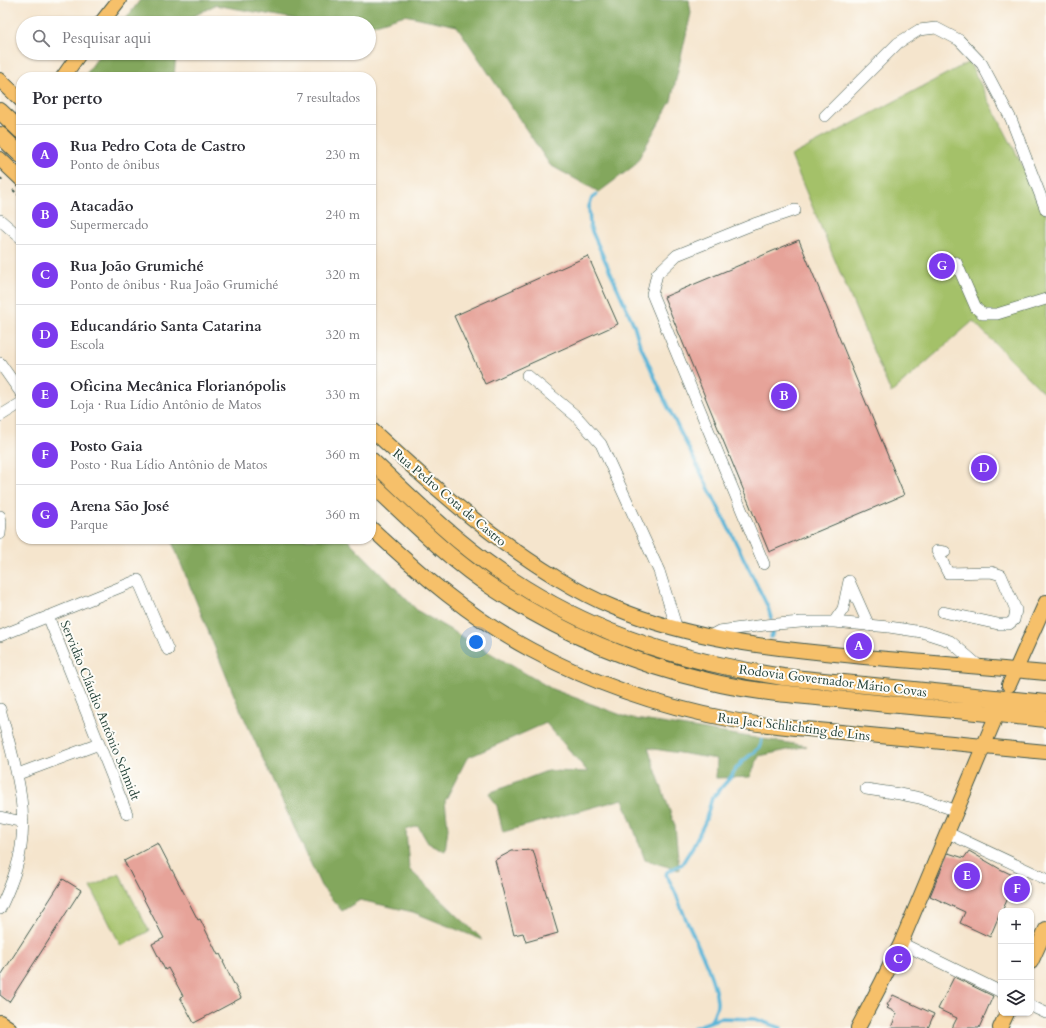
<!DOCTYPE html>
<html lang="pt">
<head>
<meta charset="utf-8">
<style>
  :root { --surface:#fff; --page:#f2f2f3; --text:#2b2b33; --muted:#7c7c81; --line:#e1e1e2; --accent:#7c3aed }
  body { margin:0; font-family:Cardo,serif; background:var(--page); color:var(--text) }
  .controls { position:absolute; right:12px; bottom:12px; display:grid; overflow:hidden; border-radius:8px; box-shadow:0 1px 3px #0004 }
  .controls button { width:36px; height:36px; display:grid; place-items:center; padding:0; border:0; border-bottom:1px solid var(--line); background:var(--surface); color:var(--text); font:20px sans-serif }
  .you { position:absolute; left:476px; top:642px; width:14px; height:14px; margin:-10px; border:3px solid #fff; border-radius:50%; background:#1a73e8; box-shadow:0 0 0 6px #1a73e833 }
  .badge { display:grid; place-items:center; width:26px; height:26px; border-radius:50%; background:var(--accent); color:#fff; font-size:13px; font-weight:700 }
  .pin { position:absolute; translate:-50% -50%; border:2px solid #fff; box-shadow:0 1px 4px #0006 }
  .list { margin:0; padding:0; list-style:none }
  h2 { display:flex; justify-content:space-between; align-items:center; height:52px; margin:0; padding:0 16px; font-size:17px }
  h2 small { font-size:13px; font-weight:400; color:var(--muted) }
  .list li { display:grid; grid-template-columns:26px 1fr auto; gap:12px; align-items:center; box-sizing:border-box; height:60px; padding:0 16px; border-top:1px solid var(--line) }
  .list b { display:block; font-size:15px; white-space:nowrap }
  .list p { margin:0; font-size:13px; white-space:nowrap; color:var(--muted) }
  .list em { font-size:13px; font-style:normal; color:var(--muted) }
  .icon { flex:none; width:22px; height:22px; fill:none; stroke:currentColor; stroke-width:2; stroke-linecap:round; stroke-linejoin:round }
  .map { position:relative; flex:none; width:1046px; height:1028px; overflow:hidden }
  .search { position:absolute; background:var(--surface); box-shadow:0 1px 3px #0004; left:16px; top:16px; width:360px; height:44px; display:flex; align-items:center; gap:10px; box-sizing:border-box; padding:0 14px; border-radius:22px; color:var(--muted); font-size:15px }
  .panel { position:absolute; background:var(--surface); box-shadow:0 1px 3px #0004; left:16px; top:72px; width:360px; height:472px; border-radius:16px }
  .map>svg:first-child { display:block }
  .green { fill:#a4c169; stroke:#627f4e }
  .forest { fill:#83a75d; stroke:#517248 }
  .lines { fill:none; stroke-linecap:round; stroke-linejoin:round }
  .stream { stroke:#5ab5d8; stroke-width:3.5 }
  .building { fill:#e6a399 }
  .minor-casing { stroke:#3f564b; stroke-width:12 }
  .major-casing { stroke:#3f564b; stroke-width:16 }
  .highway-casing { stroke:#3f564b; stroke-width:18 }
  .path { stroke:#3f564b; stroke-width:2; stroke-dasharray:3 3; stroke-linecap:butt }
  .minor { stroke:#fff; stroke-width:11 }
  .major { stroke:#f6c06b; stroke-width:14 }
  .highway { stroke:#f6c06b; stroke-width:16 }
  .labels { text-anchor:middle; stroke-width:4; stroke-linejoin:round; paint-order:stroke }
  .street-label { font-size:13px; fill:#1f3d34; stroke:#fdfcf7 }
</style>
</head>
<body>
<div class="map">
<svg width="1046" height="1028" viewBox="0 0 1046 1028">
  <rect width="100%" height="100%" fill="#fdfcf7"/>
  <filter id="ink" filterUnits="userSpaceOnUse"><feTurbulence type="fractalNoise" baseFrequency=".025" numOctaves="2"/><feDisplacementMap in="SourceGraphic" scale="8" xChannelSelector="R" yChannelSelector="G"/><feConvolveMatrix kernelMatrix="1 2 1 2 8 2 1 2 1" color-interpolation-filters="sRGB"/></filter>
  <filter id="wash" filterUnits="userSpaceOnUse"><feTurbulence type="fractalNoise" baseFrequency=".012" numOctaves="4" result="noise"/><feDisplacementMap in="SourceGraphic" scale="16" xChannelSelector="R" yChannelSelector="G"/><feGaussianBlur stdDeviation="0.9" result="paint"/><feColorMatrix in="noise" values="0 0 0 0 0 0 0 0 0 0 0 0 0 0 0 0 0 1.4 0 .05"/><feComposite in="paint" operator="in"/></filter>
  <g filter="url(#wash)">
    <rect width="100%" height="100%" fill="#f5e5cd"/>
    <path class="green" d="M969 62 1046 211V395L973 321 891 393 791 156Z
      M119 873 149 931 121 946 91 887Z"/>
    <path class="forest" d="M140 0H689L691 13 671 101 635 165 599 192 550 165 457 26 405 15 369 26V23H301L295 19 215 5 181 23H123Z
      M101 53H176L174 77H84Z
      M171 539H347L418 611 552 689 629 718 807 746 759 756 750 777 716 778 717 759 648 748 675 826 679 870 645 860 623 799 503 832 497 806 489 793 547 771 588 772 546 723 467 758 445 801 448 828 445 851 428 843 418 826 406 830 409 869 483 940 413 912 360 900 342 911 321 886 236 700Z"/>
    <g class="lines">
      <path class="stream" d="M597 194 592 198 589 206 590 227 634 325 639 342 667 405 768 607 771 618
        M771 637 775 628
        M710 1022C713 1016 718 1008 717 1001 714 975 696 942 685 917 679 903 675 888 666 875L667 872 682 864 693 846 705 822 712 798 730 778 736 769 743 761 759 748 761 745 762 739
        M693 1028 720 1018 755 1019 781 1028"/>
    </g>
    <g id="blocks">
      <path class="building" d="M799 240 904 495 769 552 664 297Z
        M588 256 618 324 485 384 454 316Z
        M158 843 198 920 200 919 218 955 220 954 224 962H223L241 998 194 1023 180 997 183 996 168 968 165 970 152 944 164 938 124 861Z
        M533 850 558 933 526 942 523 933 514 935 495 860 512 851Z
        M969 851 1000 869 1029 883 1020 901 1009 896 1002 911H1001L990 937 960 923 965 912 930 896 948 853 964 858Z
        M63 879 81 890 9 1002 0 995V977Z
        M954 977 993 996 979 1028H952L957 1018 938 1009Z
        M893 995 934 1014 928 1028H891L897 1013 887 1008 889 1006 887 1005Z"/>
    </g>
  </g>
  <g filter="url(#ink)">
    <use href="#blocks" fill-opacity="0" stroke="#3f564b" stroke-width="1"/>
    <g class="lines">
      <defs>
        <path id="minor" d="M825 116 898 43 919 30 936 28 959 40 982 64 1011 119 1046 210
          M0 220 21 238
          M956 262 976 308 983 314H997L1046 299
          M0 363 21 393
          M527 375 576 416 601 444 659 571 677 629
          M0 416 21 403
          M0 516 1 522 0 534
          M764 564 652 294 657 274 677 255 754 224 795 210
          M849 581 869 626
          M943 612 998 624H1009L1014 620 1016 610 1001 575 991 572 948 573 937 551 945 552
          M48 616 127 814
          M834 622 843 609 849 581
          M0 636 138 580 168 650
          M708 637 719 631 765 625 801 622H834L889 627 922 632 950 641 980 667
          M0 709C14 761 33 815 16 869 12 883 6 896 0 909
          M18 774 99 744
          M866 789 900 794 920 798 957 811
          M0 817 23 822
          M948 833 1046 879
          M901 943 1001 992
          M1031 1006 1046 1013"/>
        <path id="major" d="M101 23 119 0
          M63 77 80 53
          M0 80 21 100
          M0 159 21 179
          M371 429C429 483 488 536 557 578 575 589 593 599 613 607 693 641 778 649 864 657 925 662 985 667 1046 673
          M371 528C420 574 471 618 531 650 592 683 659 706 728 719 771 728 816 729 859 734 922 740 984 746 1046 752
          M1009 685 1046 602
          M1031 962 1046 929
          M0 1022 9 1028
          M858 1028 881 984 901 943 994 721
          M1000 1028 1007 1013"/>
        <path id="highway" d="M0 111 21 131
          M0 135 21 155
          M371 460C400 487 428 515 458 540 555 621 659 658 783 677L1046 703
          M371 483C411 520 449 559 495 589 560 632 632 663 708 681 747 691 788 694 828 698 901 706 974 711 1046 719"/>
      </defs>
      <use href="#minor" class="minor-casing"/>
      <use href="#major" class="major-casing"/>
      <use href="#highway" class="highway-casing"/>
      <path class="path" d="M0 178 4 181
        M13 190 21 197"/>
      <use href="#minor" class="minor"/>
      <use href="#major" class="major"/>
      <use href="#highway" class="highway"/>
    </g>
  </g>
  <g class="labels">
    <g class="street-label">
      <text transform="translate(450 497) rotate(40)" y="5">Rua Pedro Cota de Castro</text>
      <text transform="translate(833 680) rotate(7)" y="5">Rodovia Governador Mário Covas</text>
      <text transform="translate(101 710) rotate(68)" y="5">Servidão Cláudio Antônio Schmidt</text>
      <text transform="translate(794 726) rotate(7)" y="5">Rua Jaci Schlichting de Lins</text>
    </g>
  </g>
</svg>
<div class="controls">
<button>+</button>
<button>−</button>
<button><svg class="icon" aria-label="layers" viewBox="0 0 24 24"><path d="M12 4l9 5-9 5-9-5zM3 14l9 5 9-5"/></svg></button>
</div>
<div class="you"></div>
<div class="pin badge" style="left:859px;top:646px">A</div>
<div class="pin badge" style="left:784px;top:396px">B</div>
<div class="pin badge" style="left:898px;top:959px">C</div>
<div class="pin badge" style="left:984px;top:468px">D</div>
<div class="pin badge" style="left:967px;top:876px">E</div>
<div class="pin badge" style="left:1017px;top:889px">F</div>
<div class="pin badge" style="left:942px;top:266px">G</div>
<div class="search"><svg class="icon" aria-label="search" viewBox="0 0 24 24"><circle cx="10" cy="10" r="6"/><path d="M15 15l6 6"/></svg>Pesquisar aqui</div>
<section class="panel">
<h2>Por perto<small>7 resultados</small></h2>
<ul class="list">
<li><span class="badge">A</span><div><b>Rua Pedro Cota de Castro</b><p>Ponto de ônibus</p></div><em>230 m</em></li>
<li><span class="badge">B</span><div><b>Atacadão</b><p>Supermercado</p></div><em>240 m</em></li>
<li><span class="badge">C</span><div><b>Rua João Grumiché</b><p>Ponto de ônibus · Rua João Grumiché</p></div><em>320 m</em></li>
<li><span class="badge">D</span><div><b>Educandário Santa Catarina</b><p>Escola</p></div><em>320 m</em></li>
<li><span class="badge">E</span><div><b>Oficina Mecânica Florianópolis</b><p>Loja · Rua Lídio Antônio de Matos</p></div><em>330 m</em></li>
<li><span class="badge">F</span><div><b>Posto Gaia</b><p>Posto · Rua Lídio Antônio de Matos</p></div><em>360 m</em></li>
<li><span class="badge">G</span><div><b>Arena São José</b><p>Parque</p></div><em>360 m</em></li>
</ul>
</section>
</div>
</body>
</html>
